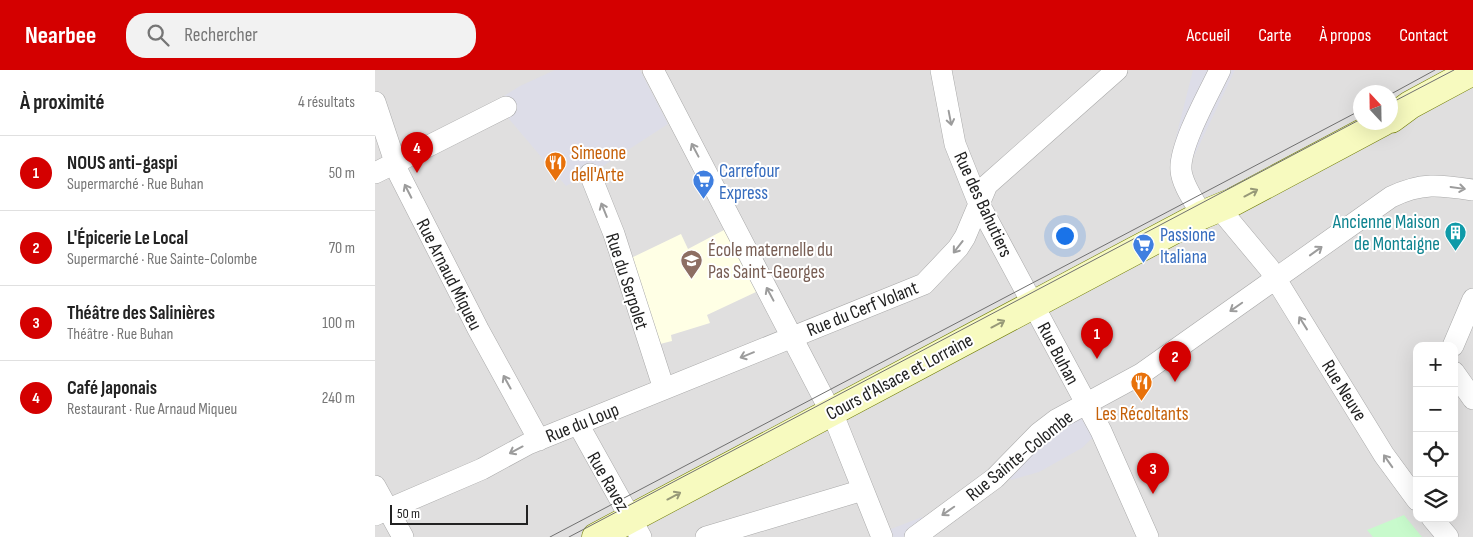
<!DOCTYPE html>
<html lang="fr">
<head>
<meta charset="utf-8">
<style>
  :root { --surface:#fff; --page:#f2f2f2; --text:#222; --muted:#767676; --line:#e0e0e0; --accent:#d40000 }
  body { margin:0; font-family:"Sofia Sans Condensed",sans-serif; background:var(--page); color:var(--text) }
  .controls { position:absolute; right:15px; bottom:15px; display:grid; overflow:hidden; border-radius:10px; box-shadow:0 5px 20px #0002 }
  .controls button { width:45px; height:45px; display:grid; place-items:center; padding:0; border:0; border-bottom:1px solid var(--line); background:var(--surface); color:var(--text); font:25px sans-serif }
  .compass { position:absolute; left:978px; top:15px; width:45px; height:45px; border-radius:50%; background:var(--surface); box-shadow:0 5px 20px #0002; rotate:338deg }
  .scale { position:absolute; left:15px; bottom:12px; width:138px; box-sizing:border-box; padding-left:5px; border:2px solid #222; border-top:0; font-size:14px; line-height:18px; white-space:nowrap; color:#222; -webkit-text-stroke:4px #fff; paint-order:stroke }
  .you { position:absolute; left:689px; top:165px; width:18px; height:18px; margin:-12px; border:4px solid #fff; border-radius:50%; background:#1a73e8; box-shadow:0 0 0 8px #1a73e833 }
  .badge { display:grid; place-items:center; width:32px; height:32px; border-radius:50%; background:var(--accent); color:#fff; font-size:16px; font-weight:700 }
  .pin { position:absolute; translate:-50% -41px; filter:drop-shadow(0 1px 2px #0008) }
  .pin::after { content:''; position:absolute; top:26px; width:18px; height:15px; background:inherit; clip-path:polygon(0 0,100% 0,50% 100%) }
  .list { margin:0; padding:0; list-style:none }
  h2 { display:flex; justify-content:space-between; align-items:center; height:65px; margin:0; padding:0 20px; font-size:21px }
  h2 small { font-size:16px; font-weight:400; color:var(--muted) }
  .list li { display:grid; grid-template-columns:32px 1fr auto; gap:15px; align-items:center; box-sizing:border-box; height:75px; padding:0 20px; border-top:1px solid var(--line) }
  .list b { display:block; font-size:19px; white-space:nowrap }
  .list p { margin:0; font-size:16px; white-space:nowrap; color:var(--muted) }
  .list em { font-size:16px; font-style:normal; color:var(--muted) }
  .icon { flex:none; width:28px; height:28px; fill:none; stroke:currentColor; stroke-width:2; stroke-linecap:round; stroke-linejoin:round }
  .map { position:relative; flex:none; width:1098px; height:467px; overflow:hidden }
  header { display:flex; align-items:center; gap:30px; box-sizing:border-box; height:70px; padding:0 25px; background:var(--accent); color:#fff }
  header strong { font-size:24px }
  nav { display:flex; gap:28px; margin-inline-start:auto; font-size:18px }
  .search { width:350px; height:45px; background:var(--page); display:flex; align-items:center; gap:12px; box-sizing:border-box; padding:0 18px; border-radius:20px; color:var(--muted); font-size:19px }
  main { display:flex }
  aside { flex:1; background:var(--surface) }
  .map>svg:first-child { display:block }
  .residential { fill:#e0dfdf; fill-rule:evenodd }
  .education { fill:#ffffe5 }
  .park { fill:#c8facc }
  .plaza { fill:#dddde8 }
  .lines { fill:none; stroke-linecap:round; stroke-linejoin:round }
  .street-casing { stroke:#a9a9a9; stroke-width:22 }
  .secondary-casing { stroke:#707d05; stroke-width:29 }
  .street { stroke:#fff; stroke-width:21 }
  .secondary { stroke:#f7fabf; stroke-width:28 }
  .tram { stroke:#707070; stroke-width:1 }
  .oneway { stroke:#9c9c9c }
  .oneway2 { stroke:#979978 }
  .labels { text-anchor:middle; stroke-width:4; stroke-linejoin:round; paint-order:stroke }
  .food-label { font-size:19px; fill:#c56008; stroke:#fff; text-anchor:start }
  .shop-label { font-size:19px; fill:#366cbe; stroke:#fff; text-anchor:start }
  .street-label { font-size:19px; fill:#222; stroke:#fff }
  .culture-label { font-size:19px; fill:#0d838f; stroke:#fff; text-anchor:end }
  .education-label { font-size:19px; fill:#785e54; stroke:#fff; text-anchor:start }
</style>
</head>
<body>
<header>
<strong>Nearbee</strong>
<div class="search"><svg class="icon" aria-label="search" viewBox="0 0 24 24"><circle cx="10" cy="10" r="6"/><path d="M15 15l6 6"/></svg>Rechercher</div>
<nav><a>Accueil</a><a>Carte</a><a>À propos</a><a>Contact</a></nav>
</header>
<main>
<aside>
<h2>À proximité<small>4 résultats</small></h2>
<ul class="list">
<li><span class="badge">1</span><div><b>NOUS anti-gaspi</b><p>Supermarché · Rue Buhan</p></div><em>50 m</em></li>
<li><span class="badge">2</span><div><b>L'Épicerie Le Local</b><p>Supermarché · Rue Sainte-Colombe</p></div><em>70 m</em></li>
<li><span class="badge">3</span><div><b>Théâtre des Salinières</b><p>Théâtre · Rue Buhan</p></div><em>100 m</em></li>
<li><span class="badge">4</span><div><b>Café Japonais</b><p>Restaurant · Rue Arnaud Miqueu</p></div><em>240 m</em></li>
</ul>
</aside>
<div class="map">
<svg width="1098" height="467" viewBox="0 0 1098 467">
  <rect width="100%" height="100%" fill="#f2efe9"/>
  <path class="residential" d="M0 0H1098V467H0ZM986 22H1016V52H986ZM1042 276H1079V448H1042Z"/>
  <path class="education" d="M349 160 381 222 332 245 335 253 296 265 297 271 281 275 254 189 306 164 313 179Z"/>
  <path class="park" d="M1029 445 1047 467H998L992 460Z"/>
  <path class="plaza" d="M180 0H265L293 54 222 100 191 116 134 49 129 26 145 16Z
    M818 0H860L819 86 795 91Z
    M700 338 719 369H716L707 378 664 402 636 410 630 399Z
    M547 447 555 467H496L516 459Z"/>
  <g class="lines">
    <defs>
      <path id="street" d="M278 0 461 352 507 467
        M566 0 580 74 604 134 726 361 773 467
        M0 32 24 104 103 259 164 370
        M0 103 131 37
        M215 104 239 164 289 319
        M844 138 894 198 1009 385 1042 430
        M827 145C820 132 807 115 806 100 804 76 834 23 845 0
        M1078 276 1098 229
        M1079 302 1098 329
        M203 354 266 467
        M0 416 28 467
        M0 445 107 399 153 374 549 214 583 178 590 167 612 115 742 0
        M1057 448 1073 467
        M331 467 488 420
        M540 467 620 408 664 363 681 350 766 304 1016 127C1047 112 1065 115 1098 120"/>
      <path id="secondary" d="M1016 49 1035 35 1098 1
        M221 467 827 145 858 132 1008 52"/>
    </defs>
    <use href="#street" class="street-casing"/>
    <use href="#secondary" class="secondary-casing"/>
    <use href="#street" class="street"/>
    <use href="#secondary" class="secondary"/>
    <path class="tram" d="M1016 24 1060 0
      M1016 33 1079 0
      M175 467 986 40
      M194 467 986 49"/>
  </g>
  <defs><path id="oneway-shaft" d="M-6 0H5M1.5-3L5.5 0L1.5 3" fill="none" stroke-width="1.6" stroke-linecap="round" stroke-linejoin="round" transform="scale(1.25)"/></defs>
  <g class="oneway">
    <use href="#oneway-shaft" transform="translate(575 48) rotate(79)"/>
    <use href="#oneway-shaft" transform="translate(320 80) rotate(-118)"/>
    <use href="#oneway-shaft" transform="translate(1083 118) rotate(8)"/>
    <use href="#oneway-shaft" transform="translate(33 121) rotate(-117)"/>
    <use href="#oneway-shaft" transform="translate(229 140) rotate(-112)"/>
    <use href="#oneway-shaft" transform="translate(583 177) rotate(128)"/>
    <use href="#oneway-shaft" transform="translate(941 181) rotate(-36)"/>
    <use href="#oneway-shaft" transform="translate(395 224) rotate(-118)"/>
    <use href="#oneway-shaft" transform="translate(861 237) rotate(145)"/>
    <use href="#oneway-shaft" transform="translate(928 253) rotate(-122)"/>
    <use href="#oneway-shaft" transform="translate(372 285) rotate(158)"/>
    <use href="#oneway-shaft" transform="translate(132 312) rotate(-119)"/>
    <use href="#oneway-shaft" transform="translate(141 380) rotate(152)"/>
    <use href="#oneway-shaft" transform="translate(1013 391) rotate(-125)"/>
    <use href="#oneway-shaft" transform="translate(573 441) rotate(145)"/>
  </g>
  <g class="oneway2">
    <use href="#oneway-shaft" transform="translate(876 123) rotate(-28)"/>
    <use href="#oneway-shaft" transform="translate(623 254) rotate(-28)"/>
    <use href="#oneway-shaft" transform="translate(299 426) rotate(-28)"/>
  </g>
  <defs>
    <symbol id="restaurant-pin" viewBox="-11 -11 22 30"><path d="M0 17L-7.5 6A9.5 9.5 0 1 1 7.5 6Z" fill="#e8710a" stroke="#fff"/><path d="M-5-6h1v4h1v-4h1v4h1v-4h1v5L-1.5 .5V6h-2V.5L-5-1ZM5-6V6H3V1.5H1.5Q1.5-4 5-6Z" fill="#fff"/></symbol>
    <symbol id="supermarket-pin" viewBox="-11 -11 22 30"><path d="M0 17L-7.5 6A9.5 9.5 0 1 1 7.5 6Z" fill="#3f7fe0" stroke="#fff"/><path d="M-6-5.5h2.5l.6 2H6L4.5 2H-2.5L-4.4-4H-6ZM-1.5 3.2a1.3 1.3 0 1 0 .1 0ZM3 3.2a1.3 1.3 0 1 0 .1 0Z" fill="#fff"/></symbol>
    <symbol id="building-pin" viewBox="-11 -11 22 30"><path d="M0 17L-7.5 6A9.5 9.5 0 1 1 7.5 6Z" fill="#0f9aa8" stroke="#fff"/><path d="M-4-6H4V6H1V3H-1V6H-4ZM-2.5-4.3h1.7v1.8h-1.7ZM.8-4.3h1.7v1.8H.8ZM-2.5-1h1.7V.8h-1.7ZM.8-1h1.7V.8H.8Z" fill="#fff"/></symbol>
    <symbol id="school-pin" viewBox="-11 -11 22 30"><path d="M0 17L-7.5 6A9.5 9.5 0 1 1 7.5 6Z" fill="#8d6e63" stroke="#fff"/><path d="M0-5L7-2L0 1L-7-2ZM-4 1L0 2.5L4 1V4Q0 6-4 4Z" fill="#fff"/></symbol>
  </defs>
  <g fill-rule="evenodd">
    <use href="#restaurant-pin" x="168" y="80" width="25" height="34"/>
    <use href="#supermarket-pin" x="316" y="98" width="25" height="34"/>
    <use href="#building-pin" x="1068" y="150" width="25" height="34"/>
    <use href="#supermarket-pin" x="756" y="162" width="25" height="34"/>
    <use href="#school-pin" x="304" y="178" width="25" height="34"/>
    <use href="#restaurant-pin" x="754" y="300" width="25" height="34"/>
  </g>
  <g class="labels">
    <g class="food-label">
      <text x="196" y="89">Simeone<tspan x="196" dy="22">dell'Arte</tspan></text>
      <text x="767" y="350" text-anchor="middle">Les Récoltants</text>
    </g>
    <g class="shop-label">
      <text x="344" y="107">Carrefour<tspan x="344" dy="22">Express</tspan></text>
      <text x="785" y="171">Passione<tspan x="785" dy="22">Italiana</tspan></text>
    </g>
    <g class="street-label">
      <text transform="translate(609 134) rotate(65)" y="7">Rue des Bahutiers</text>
      <text transform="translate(75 204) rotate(63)" y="7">Rue Arnaud Miqueu</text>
      <text transform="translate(253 211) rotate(72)" y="7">Rue du Serpolet</text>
      <text transform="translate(487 238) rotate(-22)" y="7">Rue du Cerf Volant</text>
      <text transform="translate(684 283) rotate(62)" y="7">Rue Buhan</text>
      <text transform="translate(524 306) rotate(-28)" y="7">Cours d'Alsace et Lorraine</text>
      <text transform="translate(970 320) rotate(58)" y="7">Rue Neuve</text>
      <text transform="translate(207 352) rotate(-22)" y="7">Rue du Loup</text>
      <text transform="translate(644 385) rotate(-39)" y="7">Rue Sainte-Colombe</text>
      <text transform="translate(234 411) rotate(60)" y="7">Rue Ravez</text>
    </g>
    <g class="culture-label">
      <text x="1065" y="158">Ancienne Maison<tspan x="1065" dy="22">de Montaigne</tspan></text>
    </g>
    <g class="education-label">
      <text x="333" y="186">École maternelle du<tspan x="333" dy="22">Pas Saint-Georges</tspan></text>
    </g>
  </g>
</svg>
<div class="controls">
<button>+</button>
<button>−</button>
<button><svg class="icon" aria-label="locate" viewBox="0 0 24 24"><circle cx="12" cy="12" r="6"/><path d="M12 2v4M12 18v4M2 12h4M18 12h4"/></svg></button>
<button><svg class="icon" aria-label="layers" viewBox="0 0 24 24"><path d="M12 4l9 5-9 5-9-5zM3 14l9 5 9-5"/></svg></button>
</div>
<svg class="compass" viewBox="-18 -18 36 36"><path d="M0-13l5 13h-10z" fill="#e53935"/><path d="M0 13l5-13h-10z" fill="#767676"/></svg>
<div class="scale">50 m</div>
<div class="you"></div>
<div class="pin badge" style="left:722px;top:289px">1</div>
<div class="pin badge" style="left:800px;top:312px">2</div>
<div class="pin badge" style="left:778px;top:424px">3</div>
<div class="pin badge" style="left:42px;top:103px">4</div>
</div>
</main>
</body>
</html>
